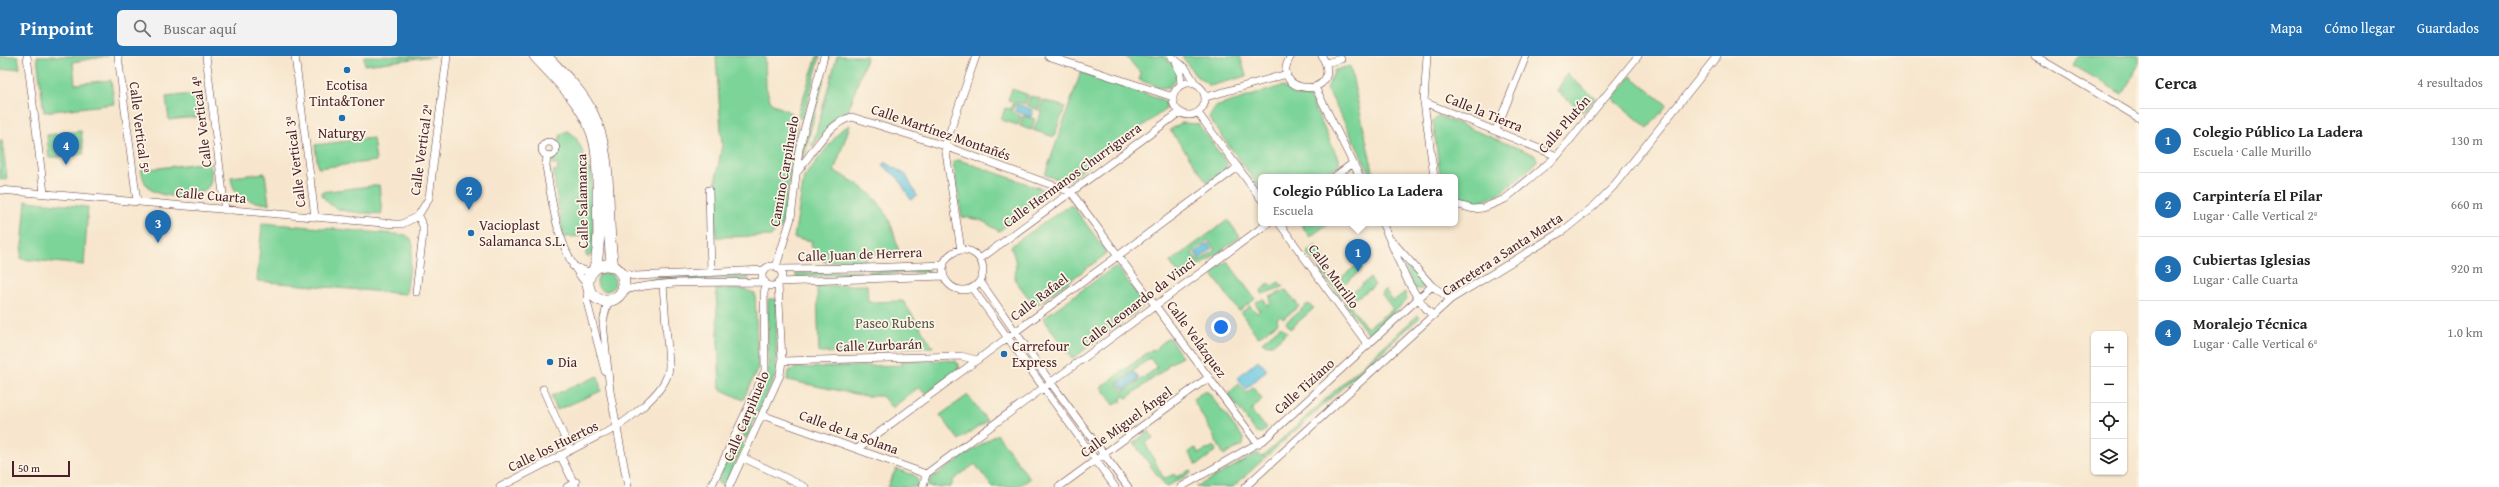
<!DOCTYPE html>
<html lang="es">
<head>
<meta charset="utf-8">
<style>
  :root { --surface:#fff; --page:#f2f2f2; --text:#222; --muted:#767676; --line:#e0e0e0; --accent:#1f6fb2 }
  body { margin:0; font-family:"Gentium Book Plus",serif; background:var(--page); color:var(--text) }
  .controls { position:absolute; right:12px; bottom:12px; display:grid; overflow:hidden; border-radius:6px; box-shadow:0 1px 3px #0004 }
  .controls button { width:36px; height:36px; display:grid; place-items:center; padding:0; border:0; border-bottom:1px solid var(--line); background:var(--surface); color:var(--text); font:20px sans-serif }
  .scale { position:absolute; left:12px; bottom:10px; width:58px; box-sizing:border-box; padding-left:4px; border:2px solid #4a1f2b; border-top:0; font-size:11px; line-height:14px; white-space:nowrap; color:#4a1f2b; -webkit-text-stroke:3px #fcf5e5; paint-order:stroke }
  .you { position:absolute; left:1221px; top:271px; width:14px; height:14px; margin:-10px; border:3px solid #fff; border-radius:50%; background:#1a73e8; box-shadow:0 0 0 6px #1a73e833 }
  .badge { display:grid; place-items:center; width:26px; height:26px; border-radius:50%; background:var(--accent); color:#fff; font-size:13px; font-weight:700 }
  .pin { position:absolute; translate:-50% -33px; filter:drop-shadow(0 1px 2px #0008) }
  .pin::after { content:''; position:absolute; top:21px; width:14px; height:12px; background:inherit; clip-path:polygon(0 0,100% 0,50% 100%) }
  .popup { position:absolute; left:1258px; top:118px; width:200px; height:52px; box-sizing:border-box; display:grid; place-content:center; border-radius:6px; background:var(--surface); filter:drop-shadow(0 1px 3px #0005); font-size:13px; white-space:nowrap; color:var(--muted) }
  .popup b { font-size:15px; color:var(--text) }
  .popup::after { content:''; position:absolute; left:50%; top:100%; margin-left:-8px; border:8px solid transparent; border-top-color:var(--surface) }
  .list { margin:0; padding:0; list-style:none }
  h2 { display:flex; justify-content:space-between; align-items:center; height:52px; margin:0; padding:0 16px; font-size:17px }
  h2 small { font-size:13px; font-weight:400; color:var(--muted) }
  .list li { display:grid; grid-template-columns:26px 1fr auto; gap:12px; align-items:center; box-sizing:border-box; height:64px; padding:0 16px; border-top:1px solid var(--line) }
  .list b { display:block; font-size:15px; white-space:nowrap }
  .list p { margin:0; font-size:13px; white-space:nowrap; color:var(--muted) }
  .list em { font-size:13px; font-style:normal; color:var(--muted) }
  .icon { flex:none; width:22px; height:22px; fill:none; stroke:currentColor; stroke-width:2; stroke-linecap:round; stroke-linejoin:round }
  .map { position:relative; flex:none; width:2139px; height:431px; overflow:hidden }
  header { display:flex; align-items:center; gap:24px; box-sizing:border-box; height:56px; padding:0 20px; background:var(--accent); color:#fff }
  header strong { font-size:19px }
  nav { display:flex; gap:22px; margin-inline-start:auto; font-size:14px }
  .search { width:280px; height:36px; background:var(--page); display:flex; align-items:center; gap:10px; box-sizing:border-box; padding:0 14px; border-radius:6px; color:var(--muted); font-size:15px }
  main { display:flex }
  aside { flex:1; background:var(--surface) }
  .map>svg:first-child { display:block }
  .green { fill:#7cd499; stroke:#637a62; fill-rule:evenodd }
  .water { fill:#62c4e0; stroke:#567286 }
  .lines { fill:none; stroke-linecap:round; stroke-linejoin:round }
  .minor-casing { stroke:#643d43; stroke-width:8 }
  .primary-casing { stroke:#643d43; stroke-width:12 }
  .minor { stroke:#fff; stroke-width:7 }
  .primary { stroke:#fff; stroke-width:11 }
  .poi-dot { fill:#1f6fb2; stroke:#fcf5e5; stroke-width:1.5 }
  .labels { text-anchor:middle; stroke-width:3.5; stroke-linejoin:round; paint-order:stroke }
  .poi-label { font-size:14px; fill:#4a1f2b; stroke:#fcf5e5; text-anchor:start }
  .street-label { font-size:14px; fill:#4a1f2b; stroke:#fcf5e5 }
  .park-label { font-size:14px; fill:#59554c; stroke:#fcf5e5 }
</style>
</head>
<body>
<header>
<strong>Pinpoint</strong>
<div class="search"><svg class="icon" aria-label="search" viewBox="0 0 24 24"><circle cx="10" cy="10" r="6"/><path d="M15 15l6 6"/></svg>Buscar aquí</div>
<nav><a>Mapa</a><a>Cómo llegar</a><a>Guardados</a></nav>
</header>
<main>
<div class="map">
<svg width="2139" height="431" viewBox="0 0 2139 431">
  <rect width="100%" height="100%" fill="#fcf5e5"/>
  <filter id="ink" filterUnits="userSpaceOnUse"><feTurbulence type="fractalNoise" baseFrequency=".025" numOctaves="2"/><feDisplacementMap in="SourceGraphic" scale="8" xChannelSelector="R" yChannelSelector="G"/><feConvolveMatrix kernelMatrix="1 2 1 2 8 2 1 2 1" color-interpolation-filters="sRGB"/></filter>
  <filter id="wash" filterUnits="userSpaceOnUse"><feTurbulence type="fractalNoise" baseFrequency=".012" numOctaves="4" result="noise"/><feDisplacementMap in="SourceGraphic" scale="16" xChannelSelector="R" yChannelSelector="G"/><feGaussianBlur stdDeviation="0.9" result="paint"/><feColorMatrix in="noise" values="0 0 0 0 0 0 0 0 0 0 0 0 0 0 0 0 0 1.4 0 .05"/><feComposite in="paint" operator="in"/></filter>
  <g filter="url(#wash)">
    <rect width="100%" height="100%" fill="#f7e6cd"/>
    <path class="green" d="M0 0H18L20 12 0 14Z
      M37 0H108L73 6 75 28 111 24 114 48 44 56Z
      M364 0H435L365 9Z
      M716 0H765L766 31 771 47 795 59 797 68 784 161 781 173 776 174 772 180 716 181 715 128 722 89Z
      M817 0H820L803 62 800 63 798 58Z
      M827 0H829L804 102 802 103V94Z
      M837 0H867L847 58 833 66 812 91Z
      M1126 0H1164L1176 14V23L1169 31 1162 32 1139 24 1141 18Z
      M1182 0H1240L1246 20 1210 30 1195 19Z
      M2078 0H2139V10L2122 38 2073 9Z
      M1350 10 1374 120 1372 121 1327 32 1335 14Z
      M1081 16 1165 45 1166 53 1069 124H1060L1045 119Z
      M1567 18 1595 42 1583 56 1557 35Z
      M1631 20 1667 49 1648 72 1613 43Z
      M1282 30 1295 39 1310 42 1340 107 1323 121H1261V134L1209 62 1215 51Z
      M1012 33 1028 39 1025 48 1016 46 1012 56 1021 60 1018 69 1001 64 1005 52 1011 53 1013 46 1008 44Z
      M201 37 205 60 169 64 166 41Z
      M1030 40 1041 43 1038 54 1027 49Z
      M1043 44 1065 51 1054 81 1033 74 1042 56 1040 54Z
      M1023 60 1035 63 1031 74 1020 70Z
      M1439 60 1535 99 1537 104 1535 108C1513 126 1486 158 1455 141V121H1441L1440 119 1433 65Z
      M1181 67 1198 68 1227 107 1226 113 1207 126 1170 74Z
      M850 69 834 115C876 136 889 151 899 197L866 199V205L824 206 811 190 812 185 794 182 804 121 841 74Z
      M81 75 84 98 49 102 47 79Z
      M567 75C579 78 585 104 589 114H592L594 185 593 196 589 201 586 200 587 180 563 181 553 115 558 114 557 108H552L561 78Z
      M373 82 376 105 318 112 315 89Z
      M0 84H2L7 124 0 123Z
      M959 104 1048 135 1049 138 999 175 981 164 962 161 953 106Z
      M210 106C211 113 212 121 210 128 202 144 162 143 150 133 144 128 143 121 141 114Z
      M265 117 269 148C250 146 233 143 231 121Z
      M379 129 382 158C361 156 330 160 321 136Z
      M26 145 88 151 84 209 21 203Z
      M1068 150H1073L1105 194V199L1035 250 1015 224 1016 207 1011 190Z
      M1228 164 1240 181 1182 223 1170 206ZM1208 184 1215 194 1198 206 1192 197Z
      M262 167 406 179 411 183 413 190 406 238 257 225Z
      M1300 167H1329L1310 181Z
      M1316 190 1326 204 1320 209 1367 272 1393 253 1381 237 1385 234 1393 245 1405 236 1407 244 1371 278 1367 277 1307 196Z
      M1227 205 1255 243 1239 255 1211 217Z
      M1359 207 1363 213 1345 227 1341 222Z
      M1405 208 1422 223 1424 230 1422 233H1415L1404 209Z
      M1113 212H1118L1143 246 1142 251 1072 303 1043 262Z
      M929 213V216L868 218V215Z
      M861 215V218L796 221V217Z
      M597 226a9 9 0 1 1 18 0a9 9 0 1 1-18 0Z
      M748 219 749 223 649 226V223Z
      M1370 222 1375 229 1355 243 1351 237Z
      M1279 226 1283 231 1262 238 1261 234 1270 227 1272 230Z
      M867 229 868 246 903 245 933 291 892 292 890 290 887 295 819 297 817 230Z
      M716 233H742L755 237 758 312 743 344 720 333Z
      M1286 234 1299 250 1283 263 1280 260 1277 263 1278 267 1258 281 1241 257 1250 250 1257 257 1260 254 1256 249V246L1264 243 1267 249 1271 246 1270 241Z
      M768 243H777L776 318 746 382 740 378 768 315Z
      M1308 248 1314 252 1290 273 1286 266Z
      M1418 259 1420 261 1233 431H1196L1258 397 1262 401Z
      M1281 270 1287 276 1275 287 1267 289 1262 286Z
      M1169 281 1182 301 1167 309 1168 311 1127 342 1124 340 1120 343 1122 345 1114 349 1101 331 1151 294 1153 295ZM1150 302 1157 312 1123 336 1117 327Z
      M944 304 956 305 959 311 957 316 925 338 919 331 892 352 882 340H865L787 324 788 316 794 312 903 309 901 305Z
      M598 320 601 335 557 354 551 340Z
      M1239 328 1247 337 1253 331 1262 343 1251 355 1267 372 1262 377 1256 376 1228 338Z
      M1203 336H1208L1244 383 1243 389 1224 399 1193 343Z
      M968 339 987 365 959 384 940 359Z
      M1059 342 1096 392 1095 394 1056 344Z
      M1149 375 1153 382 1145 387 1164 423 1174 418 1176 421 1190 414 1191 417 1166 431 1134 387Z
      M997 378 1030 423 1017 431H992L975 408 953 424 951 431H928L929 424Z
      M737 384 744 388 724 430 717 426Z
      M1214 390 1216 395 1197 409 1188 396 1196 392 1198 398Z
      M896 413 914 419 918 425 917 431H887Z"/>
    <path class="water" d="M1017 48 1033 54 1031 61 1015 55Z
      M885 106 906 119 917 140 911 144 898 122 882 109Z
      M1208 187 1212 193 1199 203 1195 197Z
      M1258 304 1267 314 1246 333 1237 322Z
      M1134 316 1139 323 1124 334 1119 327Z"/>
  </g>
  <g filter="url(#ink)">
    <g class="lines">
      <defs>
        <path id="minor" d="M27 0 44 137
          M118 0 137 146
          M206 0 225 154
          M295 0 315 161
          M1048 0 1173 41
          M1171 0 1186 13 1195 27
          M1291 0C1265 39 1347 45 1322 0
          M1427 0 1424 46 1434 121
          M2035 0 2139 62
          M1176 6 1180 17 1181 29
          M1326 7 1341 3
          M1173 43a16 16 0 1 1 32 0a16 16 0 1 1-32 0Z
          M1315 31 1360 121
          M1206 41 1287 18
          M1424 46 1557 100
          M1198 57 1261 143
          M1496 74 1526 0
          M542 93a7 7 0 1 1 14 0a7 7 0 1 1-14 0Z
          M547 99 546 110C553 154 558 195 588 230
          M798 115C812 97 829 66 852 61L945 90 1071 136 1258 388
          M1334 121 1353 107
          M0 134 395 168H402L418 160
          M709 134 711 217
          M1455 148 1473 153 1483 152 1505 143 1557 100 1638 0
          M1279 167 1368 289
          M1382 167C1399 201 1405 232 1433 260
          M1392 185 1432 230 1451 243
          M961 194 945 90 976 0
          M943 214a20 20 0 1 1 40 0a20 20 0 1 1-40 0Z
          M980 203 1180 56
          M573 210 591 217
          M762 220a10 10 0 1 1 20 0a10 10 0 1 1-20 0Z
          M776 211 791 162 799 93 824 0
          M778 213 864 212 944 209
          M621 217 635 220 764 214
          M980 225 1051 327 1128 431
          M779 226 944 220
          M588 232 587 246 605 315
          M972 232 1115 431
          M622 235C665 223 720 227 765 226
          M416 236 423 178V170L418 160 429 142 447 0
          M608 245 603 266 610 335 628 431
          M782 305 961 300 976 304
          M543 333 570 394
          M762 359 926 418
          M857 393 1238 111
          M560 399 576 431
          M744 402 805 431
          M926 418 1268 167
          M500 431 600 379C618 374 661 339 667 320 669 316 669 312 669 308L663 229
          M567 431 576 426
          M711 431 765 315 764 237 766 228
          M729 431 780 319 782 305 778 227
          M923 431 926 418
          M1059 431 1209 321
          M1181 431 1265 383 1432 230
          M1245 431 1451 243 1564 174 1594 150 1612 132 1717 0"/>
        <path id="primary" d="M535 0C558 25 588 52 595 87 599 106 598 126 598 145 599 168 600 190 595 212
          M546 0C562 17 582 35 592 57 615 104 604 160 613 211
          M588 227a18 18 0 1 1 36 0a18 18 0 1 1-36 0Z"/>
      </defs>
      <use href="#minor" class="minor-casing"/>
      <use href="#primary" class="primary-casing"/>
      <use href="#minor" class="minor"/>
      <use href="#primary" class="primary"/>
    </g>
  </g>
  <g class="poi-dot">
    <circle cx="347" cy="14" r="4"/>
    <circle cx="342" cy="62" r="4"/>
    <circle cx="471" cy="177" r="4"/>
    <circle cx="1004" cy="298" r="4"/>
    <circle cx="550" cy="306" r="4"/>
  </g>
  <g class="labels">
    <g class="poi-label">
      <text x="347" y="34" text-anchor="middle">Ecotisa<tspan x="347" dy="16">Tinta&amp;Toner</tspan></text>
      <text x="342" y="82" text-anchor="middle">Naturgy</text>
      <text x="479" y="174">Vacioplast<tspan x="479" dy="16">Salamanca S.L.</tspan></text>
      <text x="1012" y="295">Carrefour<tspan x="1012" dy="16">Express</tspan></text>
      <text x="558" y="311">Dia</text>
    </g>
    <g class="street-label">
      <text transform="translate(1484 56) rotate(22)" y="5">Calle la Tierra</text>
      <text transform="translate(201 66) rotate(-97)" y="5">Calle Vertical 4ª</text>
      <text transform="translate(1564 68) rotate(-49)" y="5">Calle Plutón</text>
      <text transform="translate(140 71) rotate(83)" y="5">Calle Vertical 5ª</text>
      <text transform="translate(941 76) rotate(19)" y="5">Calle Martínez Montañés</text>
      <text transform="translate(421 94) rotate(-82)" y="5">Calle Vertical 2ª</text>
      <text transform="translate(295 106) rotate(-97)" y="5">Calle Vertical 3ª</text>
      <text transform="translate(784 115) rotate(-80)" y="5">Camino Carpihuelo</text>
      <text transform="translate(1072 119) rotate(-36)" y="5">Calle Hermanos Churriguera</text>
      <text transform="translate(211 139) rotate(5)" y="5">Calle Cuarta</text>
      <text transform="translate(582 145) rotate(-91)" y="5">Calle Salamanca</text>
      <text transform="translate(860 198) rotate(-2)" y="5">Calle Juan de Herrera</text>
      <text transform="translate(1502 198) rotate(-33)" y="5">Carretera a Santa Marta</text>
      <text transform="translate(1334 220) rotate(54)" y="5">Calle Murillo</text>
      <text transform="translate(1039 241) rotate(-37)" y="5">Calle Rafael</text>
      <text transform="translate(1138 246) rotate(-37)" y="5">Calle Leonardo da Vinci</text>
      <text transform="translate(1197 283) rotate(54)" y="5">Calle Velázquez</text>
      <text transform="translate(879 289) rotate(-2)" y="5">Calle Zurbarán</text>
      <text transform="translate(1304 330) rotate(-42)" y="5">Calle Tiziano</text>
      <text transform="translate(746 360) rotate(-67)" y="5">Calle Carpihuelo</text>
      <text transform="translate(1126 366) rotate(-36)" y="5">Calle Miguel Ángel</text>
      <text transform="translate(849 376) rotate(20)" y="5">Calle de La Solana</text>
      <text transform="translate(553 390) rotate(-26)" y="5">Calle los Huertos</text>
    </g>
    <g class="park-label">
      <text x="895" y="272">Paseo Rubens</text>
    </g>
  </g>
</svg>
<div class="controls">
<button>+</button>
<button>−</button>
<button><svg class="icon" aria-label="locate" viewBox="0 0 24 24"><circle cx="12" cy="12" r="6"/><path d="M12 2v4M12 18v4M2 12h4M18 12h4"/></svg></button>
<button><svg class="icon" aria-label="layers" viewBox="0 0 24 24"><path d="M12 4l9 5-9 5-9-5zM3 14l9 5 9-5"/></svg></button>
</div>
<div class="scale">50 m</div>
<div class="you"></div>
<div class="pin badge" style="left:1358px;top:216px">1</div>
<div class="popup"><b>Colegio Público La Ladera</b>Escuela</div>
<div class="pin badge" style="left:469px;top:154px">2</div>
<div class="pin badge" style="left:158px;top:187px">3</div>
<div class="pin badge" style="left:66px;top:109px">4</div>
</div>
<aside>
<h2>Cerca<small>4 resultados</small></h2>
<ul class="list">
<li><span class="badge">1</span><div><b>Colegio Público La Ladera</b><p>Escuela · Calle Murillo</p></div><em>130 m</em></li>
<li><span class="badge">2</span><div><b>Carpintería El Pilar</b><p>Lugar · Calle Vertical 2ª</p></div><em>660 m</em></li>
<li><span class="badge">3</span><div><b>Cubiertas Iglesias</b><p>Lugar · Calle Cuarta</p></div><em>920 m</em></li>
<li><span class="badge">4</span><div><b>Moralejo Técnica</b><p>Lugar · Calle Vertical 6ª</p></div><em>1.0 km</em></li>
</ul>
</aside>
</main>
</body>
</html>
